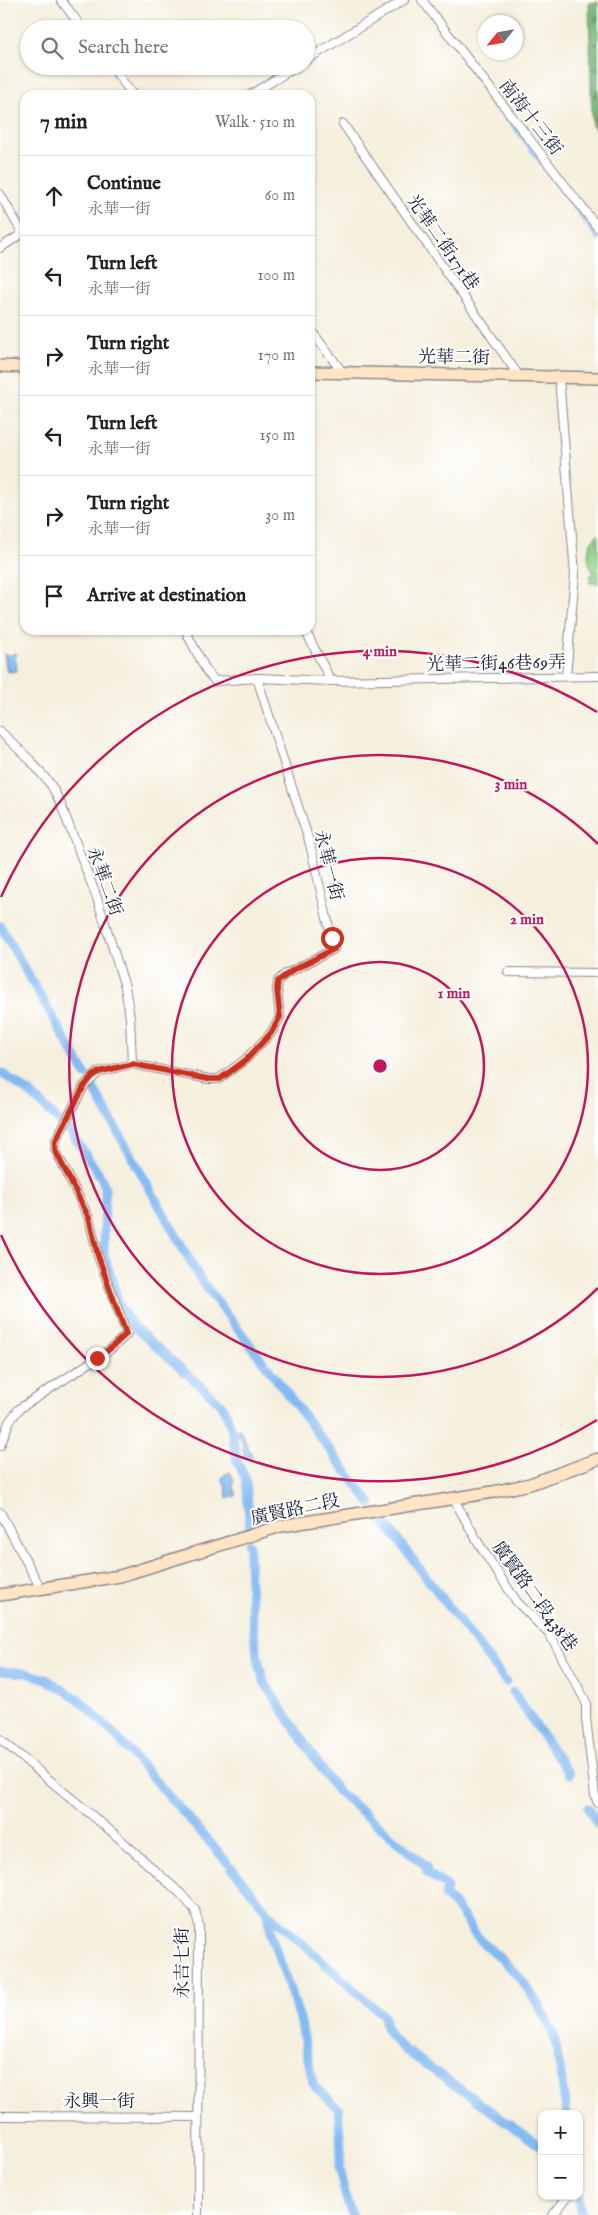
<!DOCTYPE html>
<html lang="en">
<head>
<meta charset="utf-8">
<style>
  :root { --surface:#fff; --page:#f2f2f2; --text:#202124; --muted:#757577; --line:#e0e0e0 }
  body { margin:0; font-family:"IM FELL English","Noto Serif TC",serif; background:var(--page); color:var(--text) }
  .controls { position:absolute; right:15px; bottom:15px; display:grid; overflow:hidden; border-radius:10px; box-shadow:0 1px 4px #0004 }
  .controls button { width:45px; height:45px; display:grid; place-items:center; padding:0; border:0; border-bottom:1px solid var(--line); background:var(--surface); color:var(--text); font:25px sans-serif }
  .compass { position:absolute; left:478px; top:15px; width:45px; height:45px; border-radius:50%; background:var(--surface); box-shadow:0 1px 4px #0004; rotate:239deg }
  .stop { position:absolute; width:15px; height:15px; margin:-11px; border:4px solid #c8321e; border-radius:50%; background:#fff }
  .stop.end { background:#c8321e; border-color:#fff; box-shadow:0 1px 5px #0008 }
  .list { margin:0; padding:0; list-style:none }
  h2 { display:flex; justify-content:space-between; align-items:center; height:65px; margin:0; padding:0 20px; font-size:21px }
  h2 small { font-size:16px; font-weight:400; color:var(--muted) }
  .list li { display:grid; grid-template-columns:32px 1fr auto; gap:15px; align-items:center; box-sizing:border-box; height:80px; padding:0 20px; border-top:1px solid var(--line) }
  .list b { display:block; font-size:19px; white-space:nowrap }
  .list p { margin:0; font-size:16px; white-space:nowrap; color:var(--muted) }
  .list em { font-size:16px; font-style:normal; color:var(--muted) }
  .icon { flex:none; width:28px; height:28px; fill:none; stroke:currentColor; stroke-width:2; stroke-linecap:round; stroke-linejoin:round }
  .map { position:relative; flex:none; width:598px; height:2215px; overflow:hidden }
  .search { position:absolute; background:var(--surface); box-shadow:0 1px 4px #0004; left:20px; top:20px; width:295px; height:55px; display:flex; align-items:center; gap:12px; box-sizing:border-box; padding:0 18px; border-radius:28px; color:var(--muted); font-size:19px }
  .panel { position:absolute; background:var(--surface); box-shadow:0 1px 4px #0004; left:20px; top:90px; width:295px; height:545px; border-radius:15px }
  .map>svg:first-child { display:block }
  .forest { fill:url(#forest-firs); stroke:#4b6b58 }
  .garden { fill:#91d289; stroke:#5a7a62 }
  .water { fill:url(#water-ripples); stroke:#526e96 }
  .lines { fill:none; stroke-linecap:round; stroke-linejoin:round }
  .stream { stroke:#83baf2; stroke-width:2.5 }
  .canal { stroke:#83baf2; stroke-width:9 }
  .street-casing { stroke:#8c888c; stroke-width:10 }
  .secondary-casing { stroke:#8c888c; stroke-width:14 }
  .street { stroke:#fff; stroke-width:8 }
  .secondary { stroke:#ffe4c6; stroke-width:11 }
  .route { stroke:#c8321e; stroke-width:6 }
  .ring { fill:none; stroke:#c2185b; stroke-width:2.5 }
  .labels { text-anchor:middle; stroke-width:4; stroke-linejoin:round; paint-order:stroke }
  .street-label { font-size:18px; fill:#22223b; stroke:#fff }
  .centre { fill:#c2185b; stroke:#fff; stroke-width:2.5 }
  .ring-label { font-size:15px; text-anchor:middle; font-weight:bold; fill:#c2185b; stroke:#fff; stroke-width:4; stroke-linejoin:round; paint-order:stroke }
</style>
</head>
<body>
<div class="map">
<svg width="598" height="2215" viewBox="0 0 598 2215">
  <defs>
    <pattern id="forest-firs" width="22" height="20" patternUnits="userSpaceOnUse" patternTransform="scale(1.25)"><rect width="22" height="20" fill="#74b475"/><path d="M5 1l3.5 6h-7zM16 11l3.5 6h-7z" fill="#5f9261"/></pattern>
    <pattern id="water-ripples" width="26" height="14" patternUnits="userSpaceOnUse" patternTransform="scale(1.25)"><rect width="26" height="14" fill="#83baf2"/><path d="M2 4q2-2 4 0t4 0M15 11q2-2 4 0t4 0" fill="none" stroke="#6b97c5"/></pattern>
  </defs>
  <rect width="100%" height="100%" fill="#fff"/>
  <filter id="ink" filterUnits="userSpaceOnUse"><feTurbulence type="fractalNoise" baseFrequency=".02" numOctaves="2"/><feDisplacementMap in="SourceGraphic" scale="10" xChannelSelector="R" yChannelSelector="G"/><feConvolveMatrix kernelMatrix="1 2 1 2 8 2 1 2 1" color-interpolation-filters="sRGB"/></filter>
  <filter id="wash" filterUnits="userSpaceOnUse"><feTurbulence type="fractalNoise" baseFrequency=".0096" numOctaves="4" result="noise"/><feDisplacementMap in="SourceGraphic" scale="20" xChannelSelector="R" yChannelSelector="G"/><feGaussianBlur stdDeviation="1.12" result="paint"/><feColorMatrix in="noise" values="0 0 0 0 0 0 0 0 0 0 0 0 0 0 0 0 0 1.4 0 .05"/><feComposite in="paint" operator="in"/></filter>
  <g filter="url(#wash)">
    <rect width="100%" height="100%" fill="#f5efdd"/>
    <path class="forest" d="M598 2V131L592 126 589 3Z"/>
    <path class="garden" d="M598 534V583H590V575H595C586 563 585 545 598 534Z"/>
    <path class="water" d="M15 653 17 671 7 672 4 654 9 656Z
      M240 1429 253 1458H244L242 1440 239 1436 237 1430Z
      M230 1472 234 1480 233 1487 236 1491V1496L227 1498 226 1486 222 1479 224 1475Z"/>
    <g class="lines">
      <path class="stream" d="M462 58 598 239"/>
      <path class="canal" d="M0 926 86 1075
        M0 1072 30 1093 60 1122
        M91 1084 201 1280 371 1504
        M68 1128 101 1177 105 1188 104 1254 120 1307 133 1326 220 1403 227 1415 232 1432 237 1461 246 1479 250 1531
        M382 1519 506 1682
        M249 1544C249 1583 252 1644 264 1682L329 1780 339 1792 426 1866 427 1873 447 1886 445 1897C460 1906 465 1922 476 1935 490 1952 508 1962 522 1981 532 1994 548 2019 553 2034 560 2060 562 2088 567 2114
        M0 1671 27 1673 46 1679 80 1700 114 1734 227 1862
        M513 1692 569 1774
        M588 1808 598 1825
        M232 1868 268 1913 385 2017C384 2033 394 2040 405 2050L542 2147
        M268 1913 272 1938 300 2019 313 2083 316 2088 338 2108 341 2149 339 2169 346 2198 352 2215
        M578 2196 581 2215"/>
    </g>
  </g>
  <g filter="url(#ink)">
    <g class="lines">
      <defs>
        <path id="street" d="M61 0 83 29
          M422 0 598 228
          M306 60 404 0
          M111 66 133 95
          M250 95 297 66
          M343 124 519 376
          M0 194 23 234
          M0 248 25 232
          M310 329 343 373
          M559 378 575 574 566 676
          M185 630 207 672 215 681 257 678 331 681 598 676
          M305 630 331 681
          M0 731 30 760 51 785 60 802 97 898 125 987 130 1017 132 1064
          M508 972 598 973
          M0 1446 9 1422 19 1409 111 1349 127 1334 98 1256 89 1218 55 1149 56 1140 84 1086 99 1072 132 1064 208 1079H219L245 1060 271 1033 280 1017 277 989 278 981 284 975 334 949 310 844 257 678
          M453 1498 482 1549 517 1602 550 1635 586 1702V1718L595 1796 598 1803
          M0 1512 41 1589
          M0 1739 112 1832 180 1893 195 1910 199 1926 198 2215
          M0 2116 197 2117
          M553 2215 568 2196"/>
        <path id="secondary" d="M0 366 25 367
          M310 372 598 378
          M0 1595 120 1576 281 1526 493 1492 530 1484 598 1459"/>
      </defs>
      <use href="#street" class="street-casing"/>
      <use href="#secondary" class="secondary-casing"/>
      <use href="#street" class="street"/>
      <use href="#secondary" class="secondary"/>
    </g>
  </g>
  <g class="lines" filter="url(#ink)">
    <path class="route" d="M97 1358 111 1348 126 1334 98 1256 89 1218 55 1150 56 1140 84 1086 93 1076 99 1072 132 1064 208 1079H220L246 1060 271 1033 280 1017 277 989 278 981 293 970 334 949 332 938"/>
  </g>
  <g class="ring">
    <circle cx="380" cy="1066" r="104"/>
    <circle cx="380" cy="1066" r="208"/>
    <path d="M598 1288A311 311 0 1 1 598 844"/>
    <path d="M597 1420A415 415 0 0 1 1 1235M1 897A415 415 0 0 1 597 712"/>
  </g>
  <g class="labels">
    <g class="street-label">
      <text transform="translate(531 117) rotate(52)" y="6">南海十三街</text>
      <text transform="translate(443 242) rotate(55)" y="6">光華二街171巷</text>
      <text transform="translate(454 357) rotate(1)" y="6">光華二街</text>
      <text transform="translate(496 663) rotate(-1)" y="6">光華二街46巷69弄</text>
      <text transform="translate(329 865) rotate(76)" y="6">永華一街</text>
      <text transform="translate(105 881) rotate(70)" y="6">永華二街</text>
      <text transform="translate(295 1509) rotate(-12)" y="6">廣賢路二段</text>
      <text transform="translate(535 1596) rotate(54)" y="6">廣賢路二段438巷</text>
      <text transform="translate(182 1963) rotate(-90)" y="6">永吉七街</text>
      <text x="99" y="2107">永興一街</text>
    </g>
  </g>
  <circle cx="380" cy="1066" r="8" class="centre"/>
  <g class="ring-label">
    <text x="380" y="656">4 min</text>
    <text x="511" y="789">3 min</text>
    <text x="527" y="924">2 min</text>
    <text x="454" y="998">1 min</text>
  </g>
</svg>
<div class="controls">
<button>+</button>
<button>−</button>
</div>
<svg class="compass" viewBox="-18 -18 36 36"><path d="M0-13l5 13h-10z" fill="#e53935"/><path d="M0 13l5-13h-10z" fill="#757577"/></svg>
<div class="stop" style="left:332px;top:938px"></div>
<div class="stop end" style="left:97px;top:1358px"></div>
<div class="search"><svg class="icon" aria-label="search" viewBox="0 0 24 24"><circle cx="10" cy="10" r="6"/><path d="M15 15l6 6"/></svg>Search here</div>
<section class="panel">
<h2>7 min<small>Walk · 510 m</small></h2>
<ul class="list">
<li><svg class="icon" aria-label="ahead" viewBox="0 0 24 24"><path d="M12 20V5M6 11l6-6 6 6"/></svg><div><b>Continue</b><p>永華一街</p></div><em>60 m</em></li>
<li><svg class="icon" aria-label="left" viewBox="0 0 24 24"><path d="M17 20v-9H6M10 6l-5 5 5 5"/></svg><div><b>Turn left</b><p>永華一街</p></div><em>100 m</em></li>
<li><svg class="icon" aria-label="right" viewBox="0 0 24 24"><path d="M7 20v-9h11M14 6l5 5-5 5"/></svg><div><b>Turn right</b><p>永華一街</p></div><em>170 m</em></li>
<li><svg class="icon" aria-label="left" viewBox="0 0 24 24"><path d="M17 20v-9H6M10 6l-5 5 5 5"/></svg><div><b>Turn left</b><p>永華一街</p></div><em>150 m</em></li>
<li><svg class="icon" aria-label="right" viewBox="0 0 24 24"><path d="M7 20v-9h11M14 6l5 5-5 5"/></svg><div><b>Turn right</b><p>永華一街</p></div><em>30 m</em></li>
<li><svg class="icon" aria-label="arrive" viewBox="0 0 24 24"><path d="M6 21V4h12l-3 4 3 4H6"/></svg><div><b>Arrive at destination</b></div></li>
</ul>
</section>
</div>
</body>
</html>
